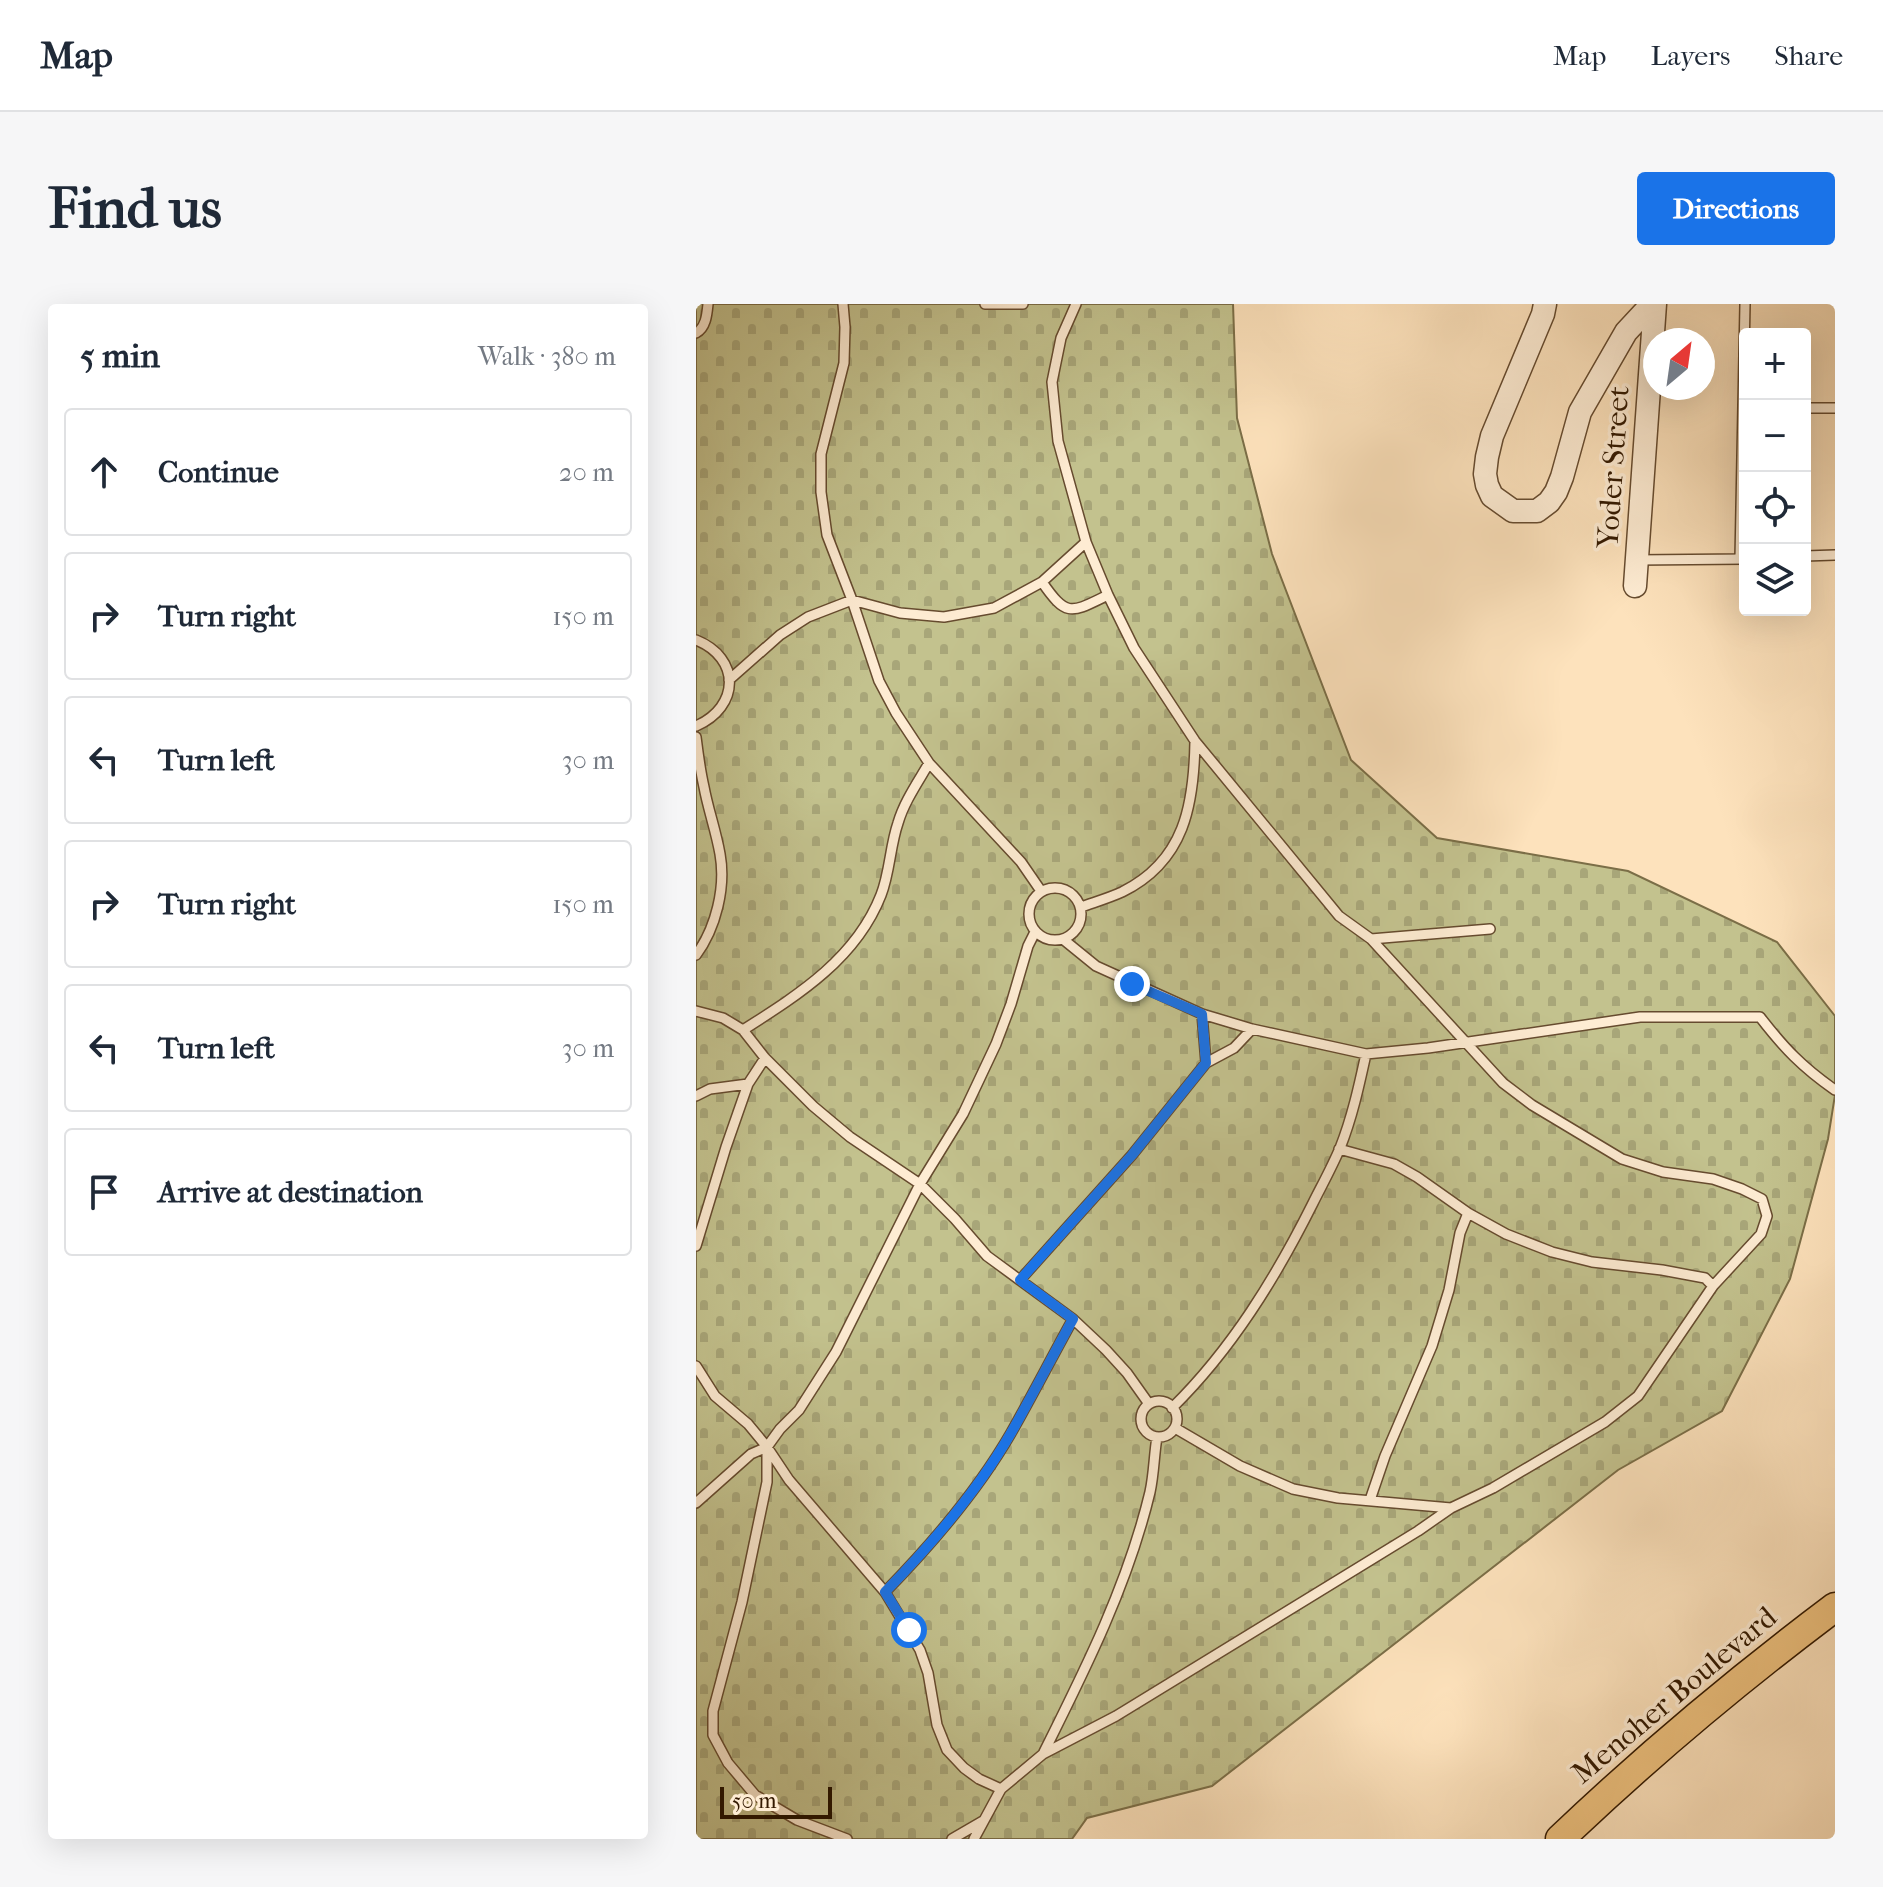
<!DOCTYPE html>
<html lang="en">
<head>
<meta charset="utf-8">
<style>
  :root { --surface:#fff; --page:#f6f6f7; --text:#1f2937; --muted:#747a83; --line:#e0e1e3; --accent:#1a73e8 }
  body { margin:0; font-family:"IM FELL French Canon",serif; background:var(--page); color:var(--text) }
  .controls { position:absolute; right:24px; top:24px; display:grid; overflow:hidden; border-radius:8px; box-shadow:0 8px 32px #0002 }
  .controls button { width:72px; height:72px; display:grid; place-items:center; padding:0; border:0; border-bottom:2px solid var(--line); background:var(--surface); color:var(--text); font:40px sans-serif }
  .compass { position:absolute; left:947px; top:24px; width:72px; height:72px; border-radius:50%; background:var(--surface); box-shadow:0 8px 32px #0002; rotate:29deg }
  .scale { position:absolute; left:24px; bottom:20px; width:112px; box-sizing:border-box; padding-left:8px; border:4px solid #331900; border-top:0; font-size:22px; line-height:28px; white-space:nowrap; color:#331900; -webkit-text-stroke:6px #feecd3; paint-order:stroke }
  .stop { position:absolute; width:24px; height:24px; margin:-18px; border:6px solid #1a73e8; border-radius:50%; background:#fff }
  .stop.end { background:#1a73e8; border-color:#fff; box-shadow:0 2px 8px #0008 }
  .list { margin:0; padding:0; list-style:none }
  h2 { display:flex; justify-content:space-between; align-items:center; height:104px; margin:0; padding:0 32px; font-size:34px }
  h2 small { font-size:26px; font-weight:400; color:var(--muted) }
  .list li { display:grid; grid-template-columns:52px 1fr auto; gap:24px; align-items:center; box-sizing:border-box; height:128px; margin:0 16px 16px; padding:0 16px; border:2px solid var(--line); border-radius:8px }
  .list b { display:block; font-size:30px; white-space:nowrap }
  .list em { font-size:26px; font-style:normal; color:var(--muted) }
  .icon { flex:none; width:44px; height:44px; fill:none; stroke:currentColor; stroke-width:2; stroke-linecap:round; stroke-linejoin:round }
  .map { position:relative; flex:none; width:1139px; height:1535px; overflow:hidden; border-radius:8px }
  header { display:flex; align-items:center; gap:48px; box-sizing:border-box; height:112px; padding:0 40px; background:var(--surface); border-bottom:2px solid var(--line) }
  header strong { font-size:38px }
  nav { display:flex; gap:44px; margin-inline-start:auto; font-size:28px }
  .intro { display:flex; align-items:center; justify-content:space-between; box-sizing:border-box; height:192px; padding:0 48px }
  h1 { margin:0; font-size:56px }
  .button { padding:20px 36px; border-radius:8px; background:var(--accent); color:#fff; font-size:28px; font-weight:700 }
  main { display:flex; gap:48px; padding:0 48px }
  aside { flex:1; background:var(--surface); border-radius:8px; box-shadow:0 8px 32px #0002 }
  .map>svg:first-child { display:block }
  .cemetery { fill:url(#cemetery-stones); stroke:#7b6e47; stroke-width:2 }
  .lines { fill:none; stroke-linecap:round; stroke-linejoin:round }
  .service-casing { stroke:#664b2f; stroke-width:12 }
  .tertiary-casing { stroke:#664b2f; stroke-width:25 }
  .primary-casing { stroke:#331900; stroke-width:31 }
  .service { stroke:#feecd3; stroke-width:9 }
  .tertiary { stroke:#feecd3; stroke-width:22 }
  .primary { stroke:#eec17e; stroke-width:28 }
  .route { stroke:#1a73e8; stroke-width:10 }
  .labels { text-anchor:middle; stroke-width:7; stroke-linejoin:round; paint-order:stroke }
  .street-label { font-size:30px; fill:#331900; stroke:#feecd3 }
</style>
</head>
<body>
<header>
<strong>Map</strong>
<nav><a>Map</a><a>Layers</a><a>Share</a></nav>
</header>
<div class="intro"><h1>Find us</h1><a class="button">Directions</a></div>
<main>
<aside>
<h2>5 min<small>Walk · 380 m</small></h2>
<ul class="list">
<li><svg class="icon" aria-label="ahead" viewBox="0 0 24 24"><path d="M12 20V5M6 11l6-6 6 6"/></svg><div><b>Continue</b></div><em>20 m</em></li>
<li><svg class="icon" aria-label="right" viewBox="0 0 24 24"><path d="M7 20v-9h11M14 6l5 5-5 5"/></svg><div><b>Turn right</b></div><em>150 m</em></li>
<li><svg class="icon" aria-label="left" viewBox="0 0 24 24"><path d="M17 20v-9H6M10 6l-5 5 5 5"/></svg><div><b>Turn left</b></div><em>30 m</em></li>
<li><svg class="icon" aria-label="right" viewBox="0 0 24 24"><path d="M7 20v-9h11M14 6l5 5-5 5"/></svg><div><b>Turn right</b></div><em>150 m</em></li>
<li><svg class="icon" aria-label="left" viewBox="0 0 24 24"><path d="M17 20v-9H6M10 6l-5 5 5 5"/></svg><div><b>Turn left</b></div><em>30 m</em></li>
<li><svg class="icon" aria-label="arrive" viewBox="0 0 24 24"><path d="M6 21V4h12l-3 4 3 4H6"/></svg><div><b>Arrive at destination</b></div></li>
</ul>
</aside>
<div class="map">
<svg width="1139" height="1535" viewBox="0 0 1139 1535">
  <defs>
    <pattern id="cemetery-stones" width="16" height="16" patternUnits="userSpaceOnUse" patternTransform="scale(2)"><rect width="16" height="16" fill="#c3c28e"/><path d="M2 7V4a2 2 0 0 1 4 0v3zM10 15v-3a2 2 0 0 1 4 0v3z" fill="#a8a679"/></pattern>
  </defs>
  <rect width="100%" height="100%" fill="#fde2bc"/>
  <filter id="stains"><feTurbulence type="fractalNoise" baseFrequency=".0025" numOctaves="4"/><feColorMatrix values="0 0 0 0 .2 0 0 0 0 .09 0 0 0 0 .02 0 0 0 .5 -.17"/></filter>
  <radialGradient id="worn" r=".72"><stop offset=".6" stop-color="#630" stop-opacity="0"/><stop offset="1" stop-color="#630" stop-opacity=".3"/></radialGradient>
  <path class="cemetery" d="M0 0H537L541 114 576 250 655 456 741 534 932 567 1081 638 1139 712V791L1132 835 1094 975 1026 1107 922 1166 516 1482 391 1514 376 1535H0Z"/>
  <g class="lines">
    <defs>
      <path id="service" d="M147 0 149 23 148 59 125 150V188L131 231 156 296 183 377 200 409 233 459 325 558 345 587
        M289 0H327
        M0 29C10 24 11 10 12 0
        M1109 104H1139
        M1109 252 1139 251
        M1044 255 1049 0
        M940 256 1049 255
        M346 278C371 314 375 309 412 291
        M0 336C45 354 44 403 0 422
        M33 376 84 331 112 313 156 296 204 309 248 313 298 304 346 278 390 238
        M0 433C2 449 4 466 8 483 12 505 20 527 24 550 30 583 20 624 0 651
        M333 610a26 26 0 1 1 52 0a26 26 0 1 1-52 0Z
        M385 603C399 598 413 594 426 588 489 557 498 500 499 437
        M675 635 794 625
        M368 636 400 662 506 710 556 725 670 750 732 744 944 713H1064C1088 744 1106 763 1139 786
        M0 707 27 714 47 726 69 754 117 802 154 833 224 880 259 915 291 952 377 1015 410 1046 431 1069 453 1100
        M506 710 510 759
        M47 726C102 691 160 655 185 591 194 568 194 542 202 519 208 498 222 478 233 459
        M0 792 14 785 52 780
        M643 845 698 860 721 873 772 909 810 930 856 948 896 958 966 966 1009 974 1017 982
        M0 942 30 843 52 780 69 754
        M324 976 436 851 510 759 538 744 556 725
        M0 1062 19 1092 52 1120 71 1143 93 1176 189 1288 224 1346 232 1369 241 1421 251 1446 268 1464 283 1475 305 1485
        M445 1115a18 18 0 1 1 36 0a18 18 0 1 1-36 0Z
        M476 1104C536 1045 580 973 617 899 626 881 636 863 644 844 656 814 663 782 670 750
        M479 1124 544 1162 597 1185 642 1194 755 1204
        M71 1143V1178L46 1298 17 1407V1431L32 1459 59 1491 101 1516 151 1535
        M674 1196 689 1152 736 1042 753 986 764 929 772 909
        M0 1199 55 1150 71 1143 84 1125 103 1106 140 1048 224 880 267 810 300 740 315 700 332 642 339 628
        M189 1288C236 1240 281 1188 315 1129 336 1092 356 1053 377 1015
        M348 1448C390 1364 432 1280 454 1188 458 1170 458 1151 461 1133
        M256 1535 287 1517
        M278 1535 305 1485 347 1450 420 1412 722 1227 755 1204 797 1184 909 1118 942 1092 1017 982 1065 930 1071 912 1066 895 1046 885 1017 875 967 868 926 855 836 801 807 779 675 635 643 612 499 437 438 344 412 291 390 238 362 137 356 78 365 34 380 0"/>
      <path id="tertiary" d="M849 0 847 10 796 132 791 153 789 170 791 181 796 192 817 207H841L853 198 860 188 866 173 884 108 930 28 956 0
        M939 282 959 0"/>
      <path id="primary" d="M864 1535C951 1452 1043 1375 1139 1303"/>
    </defs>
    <use href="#service" class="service-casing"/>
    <use href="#tertiary" class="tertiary-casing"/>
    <use href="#primary" class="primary-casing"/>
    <use href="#service" class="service"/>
    <use href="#tertiary" class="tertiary"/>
    <use href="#primary" class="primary"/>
  </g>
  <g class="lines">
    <path class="route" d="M213 1326 189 1288C236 1240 281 1188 315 1129 336 1092 356 1053 377 1015L324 976 436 851 510 759 506 710 436 680"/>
  </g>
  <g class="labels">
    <g class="street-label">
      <text transform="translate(917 163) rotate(-86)" y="10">Yoder Street</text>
      <text transform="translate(978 1391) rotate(-40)" y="10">Menoher Boulevard</text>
    </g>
  </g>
  <rect width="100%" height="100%" filter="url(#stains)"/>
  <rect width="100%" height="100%" fill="url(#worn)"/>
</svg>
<div class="controls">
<button>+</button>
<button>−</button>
<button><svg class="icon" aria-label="locate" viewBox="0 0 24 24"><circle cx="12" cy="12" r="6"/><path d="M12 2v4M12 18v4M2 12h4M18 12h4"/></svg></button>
<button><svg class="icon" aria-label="layers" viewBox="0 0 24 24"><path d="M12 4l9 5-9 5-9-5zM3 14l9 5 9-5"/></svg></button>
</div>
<svg class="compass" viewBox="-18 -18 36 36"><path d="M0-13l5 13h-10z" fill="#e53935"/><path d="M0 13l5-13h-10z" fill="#747a83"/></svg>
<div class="scale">50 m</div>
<div class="stop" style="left:213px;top:1326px"></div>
<div class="stop end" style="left:436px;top:680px"></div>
</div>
</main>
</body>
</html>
